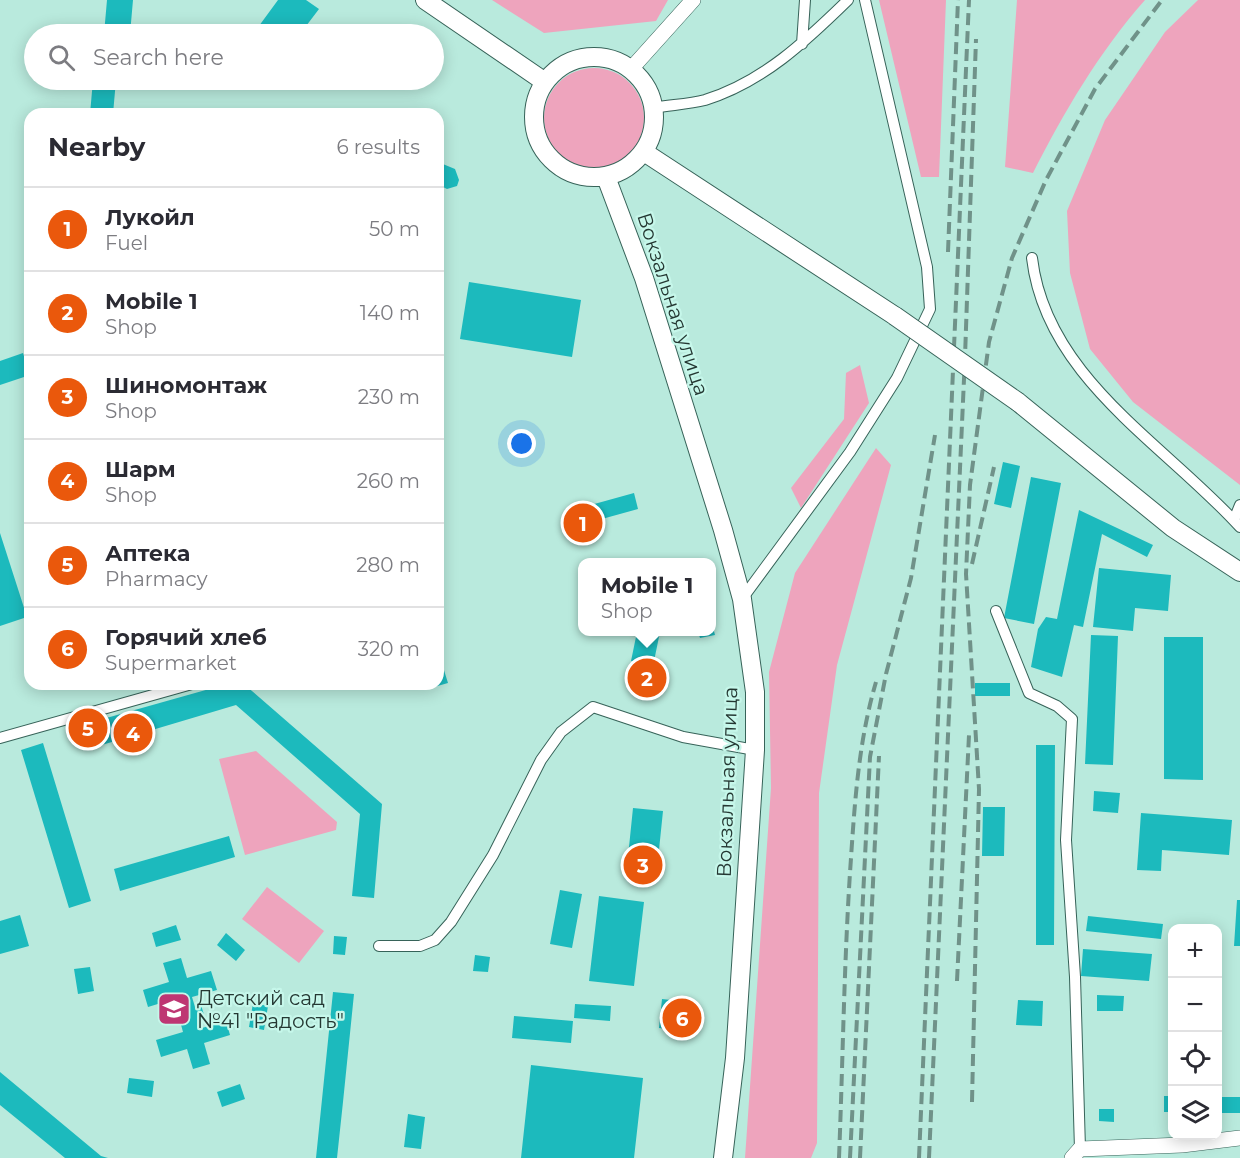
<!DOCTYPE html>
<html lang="en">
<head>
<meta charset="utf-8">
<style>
  :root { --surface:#fff; --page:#f2f2f3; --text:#2b2b33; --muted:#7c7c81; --line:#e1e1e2; --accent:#ea580c }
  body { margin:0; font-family:Montserrat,sans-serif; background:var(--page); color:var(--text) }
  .controls { position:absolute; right:18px; bottom:18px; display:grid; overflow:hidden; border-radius:12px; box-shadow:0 3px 15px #0003 }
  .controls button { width:54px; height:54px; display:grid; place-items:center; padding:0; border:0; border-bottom:2px solid var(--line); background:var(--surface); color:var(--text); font:30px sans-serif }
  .you { position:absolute; left:522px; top:444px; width:21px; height:21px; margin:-15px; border:4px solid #fff; border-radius:50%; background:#1a73e8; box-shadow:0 0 0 9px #1a73e833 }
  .badge { display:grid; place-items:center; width:39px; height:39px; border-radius:50%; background:var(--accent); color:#fff; font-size:20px; font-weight:700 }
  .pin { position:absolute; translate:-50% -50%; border:3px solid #fff; box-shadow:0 2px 6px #0006 }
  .popup { position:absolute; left:578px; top:558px; width:138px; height:78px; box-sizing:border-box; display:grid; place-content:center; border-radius:12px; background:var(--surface); filter:drop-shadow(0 2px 4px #0005); font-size:20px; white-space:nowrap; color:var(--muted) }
  .popup b { font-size:22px; color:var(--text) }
  .popup::after { content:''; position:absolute; left:50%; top:100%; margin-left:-12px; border:12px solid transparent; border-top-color:var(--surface) }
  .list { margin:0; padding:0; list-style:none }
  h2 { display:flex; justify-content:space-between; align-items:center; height:78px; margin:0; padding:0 24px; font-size:26px }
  h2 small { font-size:20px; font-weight:400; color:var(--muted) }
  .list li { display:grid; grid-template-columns:39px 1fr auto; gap:18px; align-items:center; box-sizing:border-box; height:84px; padding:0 24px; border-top:2px solid var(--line) }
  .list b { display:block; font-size:22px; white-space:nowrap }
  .list p { margin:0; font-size:20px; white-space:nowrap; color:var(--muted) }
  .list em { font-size:20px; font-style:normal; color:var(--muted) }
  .icon { flex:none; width:33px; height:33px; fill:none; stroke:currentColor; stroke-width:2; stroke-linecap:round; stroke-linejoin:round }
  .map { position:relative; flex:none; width:1240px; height:1158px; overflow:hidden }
  .search { position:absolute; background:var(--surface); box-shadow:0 3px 15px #0003; left:24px; top:24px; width:420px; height:66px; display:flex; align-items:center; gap:15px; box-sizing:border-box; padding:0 21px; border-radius:33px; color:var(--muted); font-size:22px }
  .panel { position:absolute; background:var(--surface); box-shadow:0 3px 15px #0003; left:24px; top:108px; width:420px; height:582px; border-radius:18px }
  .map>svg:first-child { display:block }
  .green { fill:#eea4bd }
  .building { fill:#1cbabd }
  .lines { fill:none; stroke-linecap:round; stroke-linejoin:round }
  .street-casing { stroke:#376359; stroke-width:12 }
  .secondary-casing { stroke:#376359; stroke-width:16 }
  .primary-casing { stroke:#376359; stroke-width:20 }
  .street { stroke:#fff; stroke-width:10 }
  .secondary { stroke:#fff; stroke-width:15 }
  .primary { stroke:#fff; stroke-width:18 }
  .rail { stroke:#709289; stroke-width:4; stroke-dasharray:12 6; stroke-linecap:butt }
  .primary-bridge-casing { stroke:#376359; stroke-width:20; stroke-linecap:butt }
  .primary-bridge { stroke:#fff; stroke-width:18 }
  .labels { text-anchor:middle; stroke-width:4.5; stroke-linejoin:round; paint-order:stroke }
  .street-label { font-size:20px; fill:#243732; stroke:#c6f7ea }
  .poi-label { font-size:20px; fill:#243732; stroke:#c6f7ea; text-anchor:start }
</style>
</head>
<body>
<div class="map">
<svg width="1240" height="1158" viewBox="0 0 1240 1158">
  <rect width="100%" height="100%" fill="#b9eadd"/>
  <path class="green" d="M492 0H668L656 21 544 33Z
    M879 0H946L939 177H921Z
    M1017 0H1145C1099 52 1064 112 1033 173L1005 167Z
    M1198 0H1240V485L1133 402 1090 349 1070 273 1067 211 1105 120 1165 32Z
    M544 118a50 50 0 1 1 100 0a50 50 0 1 1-100 0Z
    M860 365 869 403 801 508 791 488 844 419 846 373Z
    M876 448 891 465 837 665 819 793 817 1143 811 1158H745L771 788 769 672 795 573Z
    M256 751 337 822 336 830 245 855 219 759Z
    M267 887 324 931 299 963 242 919Z"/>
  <path class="building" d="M107 0H133L130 34H104Z
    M278 0H306L319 9 300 34H253Z
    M93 80H116L113 114H90Z
    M438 162 455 169 459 180 457 186 447 189 443 187 438 194Z
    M469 282 581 300 572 357 460 339Z
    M23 353 30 375 0 385V361Z
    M1003 462 1020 466 1011 508 994 504Z
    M1031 477 1061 483 1034 624 1004 618Z
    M634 493 638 509 573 527 569 511Z
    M1079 510 1153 545 1147 557 1102 534 1083 627 1074 625 1062 677 1031 667 1038 629 1046 617 1057 619Z
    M0 533 27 617 0 626Z
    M1099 568 1171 575 1168 611 1135 608 1133 631 1093 627Z
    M712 624 715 635 700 638 698 632H712Z
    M637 632H660L653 666 631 661Z
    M1091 635 1118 636 1113 765 1085 764Z
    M1164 637H1203V780L1164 779Z
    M443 667 448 683 427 689 425 684H438V668Z
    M639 668 661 672 657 696 635 692Z
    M975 683H1010V696H975Z
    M227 684H244L382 804 374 898 352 896 360 814 236 705 85 750 78 726Z
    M43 743 91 901 69 908 21 750Z
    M1036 745H1055L1054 945H1036Z
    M1094 791 1120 793 1118 813 1093 811Z
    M983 807H1005L1004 856H982Z
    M633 808 663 811 656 879 626 876Z
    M1141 813 1232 820 1229 855 1162 850 1161 871 1137 870Z
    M229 836 235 857 120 891 114 869Z
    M560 890 582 894 572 948 550 944Z
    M599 896 644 902 634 986 589 981Z
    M1237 900H1240V946H1234Z
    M20 915 29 946 0 954V921Z
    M1088 916 1163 924 1161 939 1086 931Z
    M176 925 181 940 156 947 152 933Z
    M226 933 245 950 236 961 217 945Z
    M334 936 347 937 345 955 333 954Z
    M1083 949 1152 954 1149 981 1081 976Z
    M475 955 490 957 488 972 473 971Z
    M181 958 187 978 211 971 217 990 192 997 195 1007 201 1005 205 1018 200 1020 202 1028 226 1021 230 1035 204 1043 210 1064 193 1069 187 1049 161 1057 156 1040 183 1032 174 999 148 1007 143 990 169 982 163 963Z
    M90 967 94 991 78 994 74 969Z
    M333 992 354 994 343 1102 337 1158H316Z
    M1097 995 1124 996 1123 1011H1097Z
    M662 999 687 1002 684 1031 659 1028Z
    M1018 1000 1043 1001 1042 1026 1016 1025Z
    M253 1003 268 1006 264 1030 249 1027Z
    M575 1004 611 1006 610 1021 574 1018Z
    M514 1016 573 1021 571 1043 512 1038Z
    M531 1065 643 1078 634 1158H521Z
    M0 1072 101 1156 108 1158H65L0 1105Z
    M129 1078 154 1081 152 1097 127 1093Z
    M240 1084 245 1099 222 1107 217 1092Z
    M1164 1096H1172V1112H1164Z
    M1218 1097H1240V1113H1218Z
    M1099 1109H1114V1122L1099 1121Z
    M408 1114 425 1117 421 1149 404 1147Z"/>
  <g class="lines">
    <defs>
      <path id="street" d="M802 44 805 0
        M654 108C671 105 689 104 705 100 763 82 806 41 848 0
        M1032 258C1046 378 1165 444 1240 527
        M1234 520 1240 505
        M742 599 850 452 897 378 930 309 927 267 865 0
        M996 611 1029 693 1057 706 1072 719 1066 840 1075 977 1080 1149
        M0 738 192 684
        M379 946H420L435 940 451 922 493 855 541 760 561 732 593 707 683 737 755 750"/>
      <path id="secondary" d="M631 69 693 0
        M1072 1158 1080 1149 1182 1145 1240 1138"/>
      <path id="primary" d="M425 0 545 82
        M534 117a60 60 0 1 1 120 0a60 60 0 1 1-120 0Z
        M644 152 895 316
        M606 177 644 278 723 530 742 599 755 692V750L735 1058 723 1158
        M1018 402 1173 528 1240 572"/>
    </defs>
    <use href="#street" class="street-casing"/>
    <use href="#secondary" class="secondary-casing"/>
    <use href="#primary" class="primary-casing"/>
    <use href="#street" class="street"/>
    <use href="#secondary" class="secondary"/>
    <use href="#primary" class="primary"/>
    <path class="rail" d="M948 252 958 0
      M972 564 994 467
      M957 981 969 735
      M972 1102 979 789 966 574 970 485 989 342 1012 258 1046 180 1095 89 1162 0
      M839 1158C843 1058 844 958 851 858 855 798 859 740 876 682
      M850 1158 870 757 886 674 911 578 935 435
      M860 1158 879 756
      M919 1158 969 0
      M929 1158 965 357 976 39"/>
    <defs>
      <path id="primary-bridge" d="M895 316 1018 402"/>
    </defs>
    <use href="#primary-bridge" class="primary-bridge-casing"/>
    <use href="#primary-bridge" class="primary-bridge"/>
  </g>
  <defs>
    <symbol id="school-square" viewBox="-11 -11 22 22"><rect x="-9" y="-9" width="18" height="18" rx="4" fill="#be3673" stroke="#c6f7ea"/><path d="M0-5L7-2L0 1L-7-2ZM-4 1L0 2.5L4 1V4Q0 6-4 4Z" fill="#fff"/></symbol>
  </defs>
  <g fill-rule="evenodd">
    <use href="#school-square" x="155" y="990" width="38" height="38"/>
  </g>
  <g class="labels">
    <g class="street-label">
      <text transform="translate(673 304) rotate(72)" y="7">Вокзальная улица</text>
      <text transform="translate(727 782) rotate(-88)" y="7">Вокзальная улица</text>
    </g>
    <g class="poi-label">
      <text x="197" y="1005">Детский сад<tspan x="197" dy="23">№41 "Радость"</tspan></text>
    </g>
  </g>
</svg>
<div class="controls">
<button>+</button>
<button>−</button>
<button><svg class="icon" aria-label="locate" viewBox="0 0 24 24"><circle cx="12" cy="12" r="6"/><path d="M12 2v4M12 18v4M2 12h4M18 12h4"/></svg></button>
<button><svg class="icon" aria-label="layers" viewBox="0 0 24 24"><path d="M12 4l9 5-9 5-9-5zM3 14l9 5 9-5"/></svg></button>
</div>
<div class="you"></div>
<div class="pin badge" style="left:583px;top:523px">1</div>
<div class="pin badge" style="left:647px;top:678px">2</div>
<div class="popup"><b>Mobile 1</b>Shop</div>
<div class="pin badge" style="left:643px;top:865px">3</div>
<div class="pin badge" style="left:133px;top:733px">4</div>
<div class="pin badge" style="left:88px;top:728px">5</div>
<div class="pin badge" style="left:682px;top:1018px">6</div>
<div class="search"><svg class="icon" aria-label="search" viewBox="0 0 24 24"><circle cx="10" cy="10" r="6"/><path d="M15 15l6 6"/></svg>Search here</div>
<section class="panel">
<h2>Nearby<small>6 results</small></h2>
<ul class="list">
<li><span class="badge">1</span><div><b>Лукойл</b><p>Fuel</p></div><em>50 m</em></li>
<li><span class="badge">2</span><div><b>Mobile 1</b><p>Shop</p></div><em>140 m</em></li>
<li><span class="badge">3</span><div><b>Шиномонтаж</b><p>Shop</p></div><em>230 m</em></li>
<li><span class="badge">4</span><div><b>Шарм</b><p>Shop</p></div><em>260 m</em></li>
<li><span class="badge">5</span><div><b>Аптека</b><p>Pharmacy</p></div><em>280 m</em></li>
<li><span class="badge">6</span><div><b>Горячий хлеб</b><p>Supermarket</p></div><em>320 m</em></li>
</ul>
</section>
</div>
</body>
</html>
